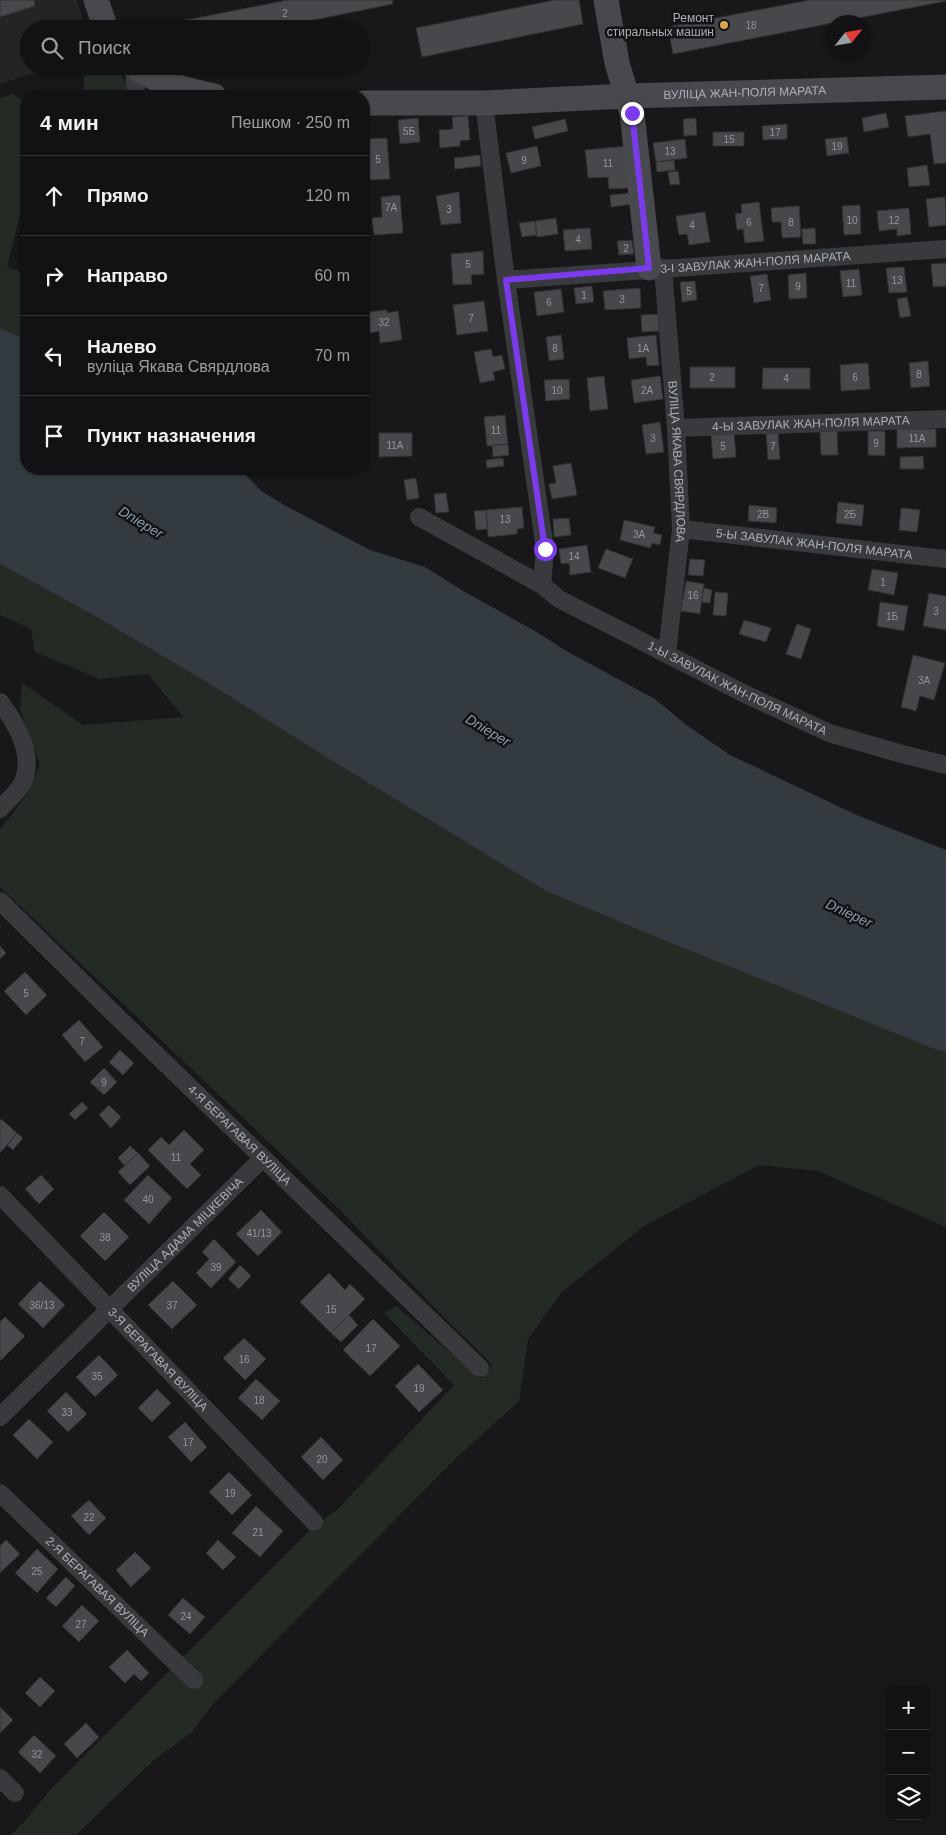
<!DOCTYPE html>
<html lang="ru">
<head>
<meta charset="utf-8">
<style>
  :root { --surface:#121214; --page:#1b1b1d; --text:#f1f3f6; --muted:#9c9ea0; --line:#313234 }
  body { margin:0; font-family:Helvetica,sans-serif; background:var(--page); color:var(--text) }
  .controls { position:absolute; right:15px; bottom:15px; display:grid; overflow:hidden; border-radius:10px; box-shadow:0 1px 4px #0004 }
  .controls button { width:45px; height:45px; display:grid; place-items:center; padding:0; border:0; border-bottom:1px solid var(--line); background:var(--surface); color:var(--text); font:25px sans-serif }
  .compass { position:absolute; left:826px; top:15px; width:45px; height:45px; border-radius:50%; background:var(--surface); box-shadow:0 1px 4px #0004; rotate:59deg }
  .stop { position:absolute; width:15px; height:15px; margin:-11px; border:4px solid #7c3aed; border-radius:50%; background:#fff }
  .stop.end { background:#7c3aed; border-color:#fff; box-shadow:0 1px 5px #0008 }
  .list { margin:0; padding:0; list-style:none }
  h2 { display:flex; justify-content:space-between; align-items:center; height:65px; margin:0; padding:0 20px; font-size:21px }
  h2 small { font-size:16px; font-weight:400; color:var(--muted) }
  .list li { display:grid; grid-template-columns:32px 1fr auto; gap:15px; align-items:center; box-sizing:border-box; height:80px; padding:0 20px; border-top:1px solid var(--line) }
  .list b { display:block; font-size:19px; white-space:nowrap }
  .list p { margin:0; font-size:16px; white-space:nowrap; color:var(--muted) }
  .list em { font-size:16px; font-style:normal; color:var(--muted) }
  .icon { flex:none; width:28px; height:28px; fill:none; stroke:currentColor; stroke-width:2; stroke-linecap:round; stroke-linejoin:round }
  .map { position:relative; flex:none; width:946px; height:1835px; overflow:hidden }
  .search { position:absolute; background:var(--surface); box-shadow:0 1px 4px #0004; left:20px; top:20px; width:350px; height:55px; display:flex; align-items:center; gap:12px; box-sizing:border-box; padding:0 18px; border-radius:28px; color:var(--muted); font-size:19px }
  .panel { position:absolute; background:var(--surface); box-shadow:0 1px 4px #0004; left:20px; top:90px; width:350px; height:385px; border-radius:20px }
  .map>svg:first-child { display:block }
  .built { fill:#242426 }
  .green { fill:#242b25 }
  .water { fill:#333b41 }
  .building { fill:#47484c; stroke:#323235 }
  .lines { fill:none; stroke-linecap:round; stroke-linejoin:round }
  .street { stroke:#393a3e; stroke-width:18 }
  .secondary { stroke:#48494e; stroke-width:25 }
  .route { stroke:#7c3aed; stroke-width:6 }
  .poi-dot { fill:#dda54c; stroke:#131315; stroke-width:2 }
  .labels { text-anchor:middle; stroke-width:5; stroke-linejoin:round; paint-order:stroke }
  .number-label { font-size:10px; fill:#93969d }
  .poi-label { font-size:12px; fill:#acb0b8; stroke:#131315; text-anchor:end }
  .street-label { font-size:12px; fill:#acb0b8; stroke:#131315 }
  .water-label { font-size:14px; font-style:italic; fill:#879eae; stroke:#131315 }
</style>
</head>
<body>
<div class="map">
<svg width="946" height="1835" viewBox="0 0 946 1835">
  <rect width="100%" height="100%" fill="#18181a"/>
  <path class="built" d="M0 0H77L86 29H29V66H56L0 84Z"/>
  <path class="green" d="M104 68 119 70 127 86 128 96H61L84 89V75Z
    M13 94 26 104V191L7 267 26 274V340L0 328V98Z
    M0 564 95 616 205 681 326 757 546 891 661 939 934 1049 946 1052V1227L818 1171 759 1165 644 1226 562 1292 528 1339 519 1401 455 1459 213 1704 191 1733 154 1760 76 1835H11L26 1820 50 1790 309 1531 339 1508 454 1385 384 1313 396 1306 481 1379 492 1364 441 1314 338 1208 0 887V830L24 798 40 765 20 710 22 683 83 725 183 717 148 674 100 679 35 652 31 629 0 615Z"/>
  <path class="water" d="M0 328 26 340V469H235L244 473 261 491 286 506 370 550 425 567 465 592 535 631 568 652 655 699 685 724 730 755 859 816 946 850V1052L934 1049 661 939 546 891 326 757 205 681 95 616 0 564Z"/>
  <path class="building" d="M0 0H34L35 6 0 17Z
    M288 0H392L393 4 269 29H177L176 22Z
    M555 0H579L583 24 422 57 416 28Z
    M810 0H946V1L673 54 668 27Z
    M946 111V163L934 164 930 134 908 137 905 116Z
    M886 113 889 127 864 132 862 118Z
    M468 116 470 140 460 141V146L440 148 439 130 453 129 452 117Z
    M418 118 420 142 400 144 398 120Z
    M696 118 697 135 684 136 683 119Z
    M565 119 568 131 535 139 532 127Z
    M787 124V139L763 140 762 126Z
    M713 132H744V146H713Z
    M847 137 849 153 827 156 825 139Z
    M387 138 390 179 368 180 365 139Z
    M685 139 687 158 656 162 653 143Z
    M537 146 541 166 511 173 506 153Z
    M628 146 631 188 609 189 608 177 588 178 585 150Z
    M480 155 481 166 455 169 454 158Z
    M674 160 675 170 657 172 656 162Z
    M927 165 930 185 909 187 907 168Z
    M678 171 680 184 670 185 668 172Z
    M459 192 461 223 441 225 436 196Z
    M632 193 633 204 611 207 610 195Z
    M400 195 403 233 374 235 372 218 382 217 381 197Z
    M945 197 946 225 929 227 926 199Z
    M759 202 764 241 745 243 743 229 737 230 735 214 742 213 741 204Z
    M860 205 861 234 844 235 842 206Z
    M799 206 801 237 782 238 781 222H772L771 208Z
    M909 208 911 234 897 236V229L879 231 877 211Z
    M705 212 710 242 689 245 687 234 679 235 676 216Z
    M556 218 558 234 537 237 535 221Z
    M535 221 537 235 522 237 519 223Z
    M590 228 592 249 565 251 563 230Z
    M815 228 816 244H803L802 229Z
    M632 240 634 254 619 255 617 241Z
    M483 251 484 274 471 275 472 284 453 285 451 254Z
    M946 263V286L933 287 931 264Z
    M904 267 907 292 889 293 886 268Z
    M859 269 862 295 843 297 840 271Z
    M806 273 807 298 789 299 788 275Z
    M767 274 771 300 754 303 750 276Z
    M695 281 697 300 682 302 680 282Z
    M592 286 594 302 576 304 574 288Z
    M640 288 641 308 605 310 603 291Z
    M561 289 564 312 537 316 534 292Z
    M907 297 911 316 900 318 897 299Z
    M484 301 488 331 457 335 453 305Z
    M387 310V313L398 311 402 340 380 343 379 331 370 333 367 312Z
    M658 314 659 331 642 332 641 315Z
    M561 335 564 359 549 361 546 337Z
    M656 335 659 365 647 366 646 357 629 359 627 338Z
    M491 349 493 357 502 355 505 369 493 372 495 380 480 383 474 352Z
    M928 361 930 386 911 388 909 363Z
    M868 363 870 389 841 391 840 365Z
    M690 367H735V388H690Z
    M763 368H810V389H762Z
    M604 376 608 409 590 411 587 378Z
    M660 376 663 399 634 403 631 380Z
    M569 379 570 399 546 401 544 380Z
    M505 415 508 444 487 446 484 417Z
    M660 422 664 452 646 454 642 425Z
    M897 429H936V447L897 448Z
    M837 430 838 455H821L820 431Z
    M868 431H885V456L868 455Z
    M379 433H412V456L379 457Z
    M734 433 736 457 713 459 711 435Z
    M778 433 780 459 768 460 766 434Z
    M508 444 509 455 493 457 492 445Z
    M923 456 924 469H900V457Z
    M503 458 504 466 487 468 486 460Z
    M571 463 577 495 552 499 549 484 556 483 553 466Z
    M416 478 419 498 407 500 404 480Z
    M446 493 449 512 436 513 434 494Z
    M838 502 864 505 862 526 836 523Z
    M749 505 777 508 776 523 748 521Z
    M522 507 524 528 517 529V534L488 537 486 510Z
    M901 508 920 510 917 532 899 530Z
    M486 510 488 529 476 530 474 511Z
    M569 518 571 535 554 537 553 519Z
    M624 520 655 527 653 533 662 535 660 545 652 543 650 548 620 540Z
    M587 545 591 572 570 575 569 563 561 564 559 549Z
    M606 549 633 559 625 578 598 568Z
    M690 559 705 560 703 576 688 575Z
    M872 569 898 573 894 595 868 590Z
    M686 581 704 584 700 614 681 611Z
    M704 588 712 590 710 603 701 602Z
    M715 592 728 593 726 616 713 615Z
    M929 593 946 596V630L923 626Z
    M880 602 908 606 904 631 877 626Z
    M744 620 771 628 766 642 739 634Z
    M797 624 811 629 801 659 786 654Z
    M913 655 945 663 934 700 920 696 916 711 901 707Z
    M0 946 6 953 0 959Z
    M25 972 47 995 26 1015 4 991Z
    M79 1020 103 1047 85 1062 62 1035Z
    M120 1050 134 1063 123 1075 109 1062Z
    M104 1068 117 1082 104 1095 90 1082Z
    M82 1102 88 1108 75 1120 69 1114Z
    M109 1105 121 1117 111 1128 99 1115Z
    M1 1119 17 1133 0 1153V1120Z
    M184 1130 204 1150 190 1164 201 1175 187 1189 148 1150 161 1137 169 1145Z
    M17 1133 23 1138 13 1150 7 1145Z
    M130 1146 138 1153 125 1166 118 1158Z
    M138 1153 150 1166 130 1185 118 1172Z
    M41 1175 54 1189 39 1204 25 1189Z
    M148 1175 172 1198 149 1224 124 1200Z
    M261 1210 282 1232 258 1256 236 1234Z
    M104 1212 129 1237 105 1261 80 1236Z
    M214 1239 236 1262 211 1288 196 1273 209 1259 202 1252Z
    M240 1265 251 1276 239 1289 228 1279Z
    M329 1273 345 1290 350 1284 365 1299 331 1333 300 1302Z
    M40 1281 65 1305 43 1328 18 1304Z
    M173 1281 197 1305 172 1329 148 1305Z
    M349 1315 358 1325 341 1342 331 1333Z
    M5 1317 25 1336 0 1361V1322Z
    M373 1319 400 1346 370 1376 343 1350Z
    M244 1338 266 1359 245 1380 223 1358Z
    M99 1355 118 1375 95 1397 76 1377Z
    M418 1364 443 1390 419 1412 395 1386Z
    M256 1379 280 1401 262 1420 238 1398Z
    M157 1389 171 1403 152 1422 138 1408Z
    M66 1392 87 1414 68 1432 47 1411Z
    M29 1419 53 1442 37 1459 13 1435Z
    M185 1422 207 1447 191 1462 168 1437Z
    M321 1437 343 1460 323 1480 301 1457Z
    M229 1472 252 1495 232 1515 209 1492Z
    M89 1500 106 1518 89 1535 71 1516Z
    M256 1506 283 1531 260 1557 232 1533Z
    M6 1540 20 1554 0 1573V1546Z
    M218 1540 236 1557 223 1570 206 1553Z
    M37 1549 58 1569 37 1593 15 1573Z
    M135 1552 151 1568 131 1587 116 1570Z
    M66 1577 75 1586 56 1607 46 1598Z
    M183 1598 205 1617 190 1634 168 1615Z
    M82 1605 99 1621 79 1642 62 1626Z
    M127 1650 149 1673 141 1681 134 1674 125 1683 109 1667Z
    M40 1677 55 1691 40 1707 25 1693Z
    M0 1707 13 1720 0 1733Z
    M86 1723 99 1737 77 1758 64 1744Z
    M34 1735 56 1756 40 1773 18 1752Z"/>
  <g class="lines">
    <g class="street">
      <path d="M134 67 136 96"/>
      <path d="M484 103 506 280 545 549 542 585"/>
      <path id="s1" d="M663 268 676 428 681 529 667 654"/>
      <path id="s2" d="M506 280 946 249"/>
      <path id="s3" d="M676 428 946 419"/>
      <path id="s4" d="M419 517 542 585 559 599 743 693 829 733 902 754 946 765"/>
      <path id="s5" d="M681 529 946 559"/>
      <path d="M0 702C16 723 35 754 23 782 18 792 7 801 0 809"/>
      <path id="s6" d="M0 901 104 1004 480 1368"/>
      <path id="s7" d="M0 1195 314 1522"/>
      <path id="s8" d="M0 1417 263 1158"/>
      <path id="s9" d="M0 1493 194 1680"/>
      <path d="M0 1778 15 1793"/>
    </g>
    <g class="secondary">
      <path d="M96 0 106 29"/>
      <path d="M606 0 617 63 632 113 649 268"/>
      <path d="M133 66C158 83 185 90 214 96"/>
      <path id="s10" d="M364 103H484L627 96 946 87"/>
    </g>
  </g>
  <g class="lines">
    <path class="route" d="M545 549 506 280 649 268 632 113"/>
  </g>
  <circle class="poi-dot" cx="724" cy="25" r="5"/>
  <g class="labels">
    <g class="number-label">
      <text x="285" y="17">2</text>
      <text x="751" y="29">18</text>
      <text x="409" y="135">5Б</text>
      <text x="775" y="136">17</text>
      <text x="729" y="143">15</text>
      <text x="837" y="150">19</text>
      <text x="670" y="155">13</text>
      <text x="378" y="163">5</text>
      <text x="524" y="164">9</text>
      <text x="608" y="167">11</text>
      <text x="391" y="211">7А</text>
      <text x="449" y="213">3</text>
      <text x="852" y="224">10</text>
      <text x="894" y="224">12</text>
      <text x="749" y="226">6</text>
      <text x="791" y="226">8</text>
      <text x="692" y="229">4</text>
      <text x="578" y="243">4</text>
      <text x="626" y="252">2</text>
      <text x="468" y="268">5</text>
      <text x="897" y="284">13</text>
      <text x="851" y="287">11</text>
      <text x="798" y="290">9</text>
      <text x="761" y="292">7</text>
      <text x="689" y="295">5</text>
      <text x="584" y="299">1</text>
      <text x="622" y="303">3</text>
      <text x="549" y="306">6</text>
      <text x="471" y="322">7</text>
      <text x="384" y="326">32</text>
      <text x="555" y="352">8</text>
      <text x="643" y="352">1А</text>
      <text x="919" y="378">8</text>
      <text x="712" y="381">2</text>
      <text x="855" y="381">6</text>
      <text x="786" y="382">4</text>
      <text x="557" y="394">10</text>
      <text x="647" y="394">2А</text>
      <text x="496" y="434">11</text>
      <text x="653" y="442">3</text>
      <text x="917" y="442">11А</text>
      <text x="876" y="447">9</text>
      <text x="395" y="449">11А</text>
      <text x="723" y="450">5</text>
      <text x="773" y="450">7</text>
      <text x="763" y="518">2В</text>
      <text x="850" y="518">2Б</text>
      <text x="505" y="523">13</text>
      <text x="639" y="538">3А</text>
      <text x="574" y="560">14</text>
      <text x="883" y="586">1</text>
      <text x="693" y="599">16</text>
      <text x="936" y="615">3</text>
      <text x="892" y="620">1Б</text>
      <text x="924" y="684">3А</text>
      <text x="26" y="997">5</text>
      <text x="82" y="1045">7</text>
      <text x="104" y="1086">9</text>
      <text x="176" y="1161">11</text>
      <text x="148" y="1203">40</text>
      <text x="259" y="1237">41/13</text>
      <text x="105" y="1241">38</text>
      <text x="216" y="1271">39</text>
      <text x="42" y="1309">36/13</text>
      <text x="172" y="1309">37</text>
      <text x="331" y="1313">15</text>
      <text x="371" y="1352">17</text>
      <text x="244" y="1363">16</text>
      <text x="97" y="1380">35</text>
      <text x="419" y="1392">19</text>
      <text x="259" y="1404">18</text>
      <text x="67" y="1416">33</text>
      <text x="188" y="1446">17</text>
      <text x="322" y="1463">20</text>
      <text x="230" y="1497">19</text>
      <text x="89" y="1521">22</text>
      <text x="258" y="1536">21</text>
      <text x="37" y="1575">25</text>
      <text x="186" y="1620">24</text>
      <text x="81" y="1628">27</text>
      <text x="37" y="1758">32</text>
    </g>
    <g class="poi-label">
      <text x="714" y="22">Ремонт<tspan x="714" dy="14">стиральных машин</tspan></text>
    </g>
    <g class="street-label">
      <text dy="4" stroke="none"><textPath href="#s10" startOffset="381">ВУЛІЦА ЖАН-ПОЛЯ МАРАТА</textPath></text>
      <text dy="4" stroke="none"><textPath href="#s2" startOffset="250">3-І ЗАВУЛАК ЖАН-ПОЛЯ МАРАТА</textPath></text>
      <text dy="4" stroke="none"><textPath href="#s3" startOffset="135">4-Ы ЗАВУЛАК ЖАН-ПОЛЯ МАРАТА</textPath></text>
      <text dy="4" stroke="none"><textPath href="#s1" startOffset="194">ВУЛІЦА ЯКАВА СВЯРДЛОВА</textPath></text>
      <text dy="4" stroke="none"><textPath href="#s5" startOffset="134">5-Ы ЗАВУЛАК ЖАН-ПОЛЯ МАРАТА</textPath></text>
      <text dy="4" stroke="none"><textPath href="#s4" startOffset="362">1-Ы ЗАВУЛАК ЖАН-ПОЛЯ МАРАТА</textPath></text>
      <text dy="4" stroke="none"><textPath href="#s6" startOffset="335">4-Я БЕРАГАВАЯ ВУЛІЦА</textPath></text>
      <text dy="4" stroke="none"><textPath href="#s8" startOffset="260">ВУЛІЦА АДАМА МІЦКЕВІЧА</textPath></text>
      <text dy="4" stroke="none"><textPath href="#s7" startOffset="228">3-Я БЕРАГАВАЯ ВУЛІЦА</textPath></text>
      <text dy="4" stroke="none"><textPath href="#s9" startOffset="135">2-Я БЕРАГАВАЯ ВУЛІЦА</textPath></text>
    </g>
    <g class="water-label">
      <text transform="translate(141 522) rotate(31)" y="5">Dnieper</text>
      <text transform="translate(488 730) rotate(31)" y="5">Dnieper</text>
      <text transform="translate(849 913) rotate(25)" y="5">Dnieper</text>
    </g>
  </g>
</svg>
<div class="controls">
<button>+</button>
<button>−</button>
<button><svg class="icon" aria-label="layers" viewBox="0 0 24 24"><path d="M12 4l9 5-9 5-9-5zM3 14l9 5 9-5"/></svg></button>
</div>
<svg class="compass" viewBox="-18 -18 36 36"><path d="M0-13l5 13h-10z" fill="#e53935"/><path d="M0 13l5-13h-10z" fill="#9c9ea0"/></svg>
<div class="stop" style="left:545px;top:549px"></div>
<div class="stop end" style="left:632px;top:113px"></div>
<div class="search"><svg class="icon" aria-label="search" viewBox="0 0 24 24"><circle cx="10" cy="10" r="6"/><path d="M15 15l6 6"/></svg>Поиск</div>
<section class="panel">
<h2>4 мин<small>Пешком · 250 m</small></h2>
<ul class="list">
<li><svg class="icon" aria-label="ahead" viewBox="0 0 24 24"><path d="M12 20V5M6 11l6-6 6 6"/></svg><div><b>Прямо</b></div><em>120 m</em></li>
<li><svg class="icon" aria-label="right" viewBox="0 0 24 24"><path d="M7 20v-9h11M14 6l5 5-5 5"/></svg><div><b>Направо</b></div><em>60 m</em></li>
<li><svg class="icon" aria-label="left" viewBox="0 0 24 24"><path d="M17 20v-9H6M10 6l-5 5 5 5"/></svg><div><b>Налево</b><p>вуліца Якава Свярдлова</p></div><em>70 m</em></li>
<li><svg class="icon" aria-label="arrive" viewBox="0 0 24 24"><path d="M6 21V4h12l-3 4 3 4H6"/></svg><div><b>Пункт назначения</b></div></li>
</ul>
</section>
</div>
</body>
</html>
